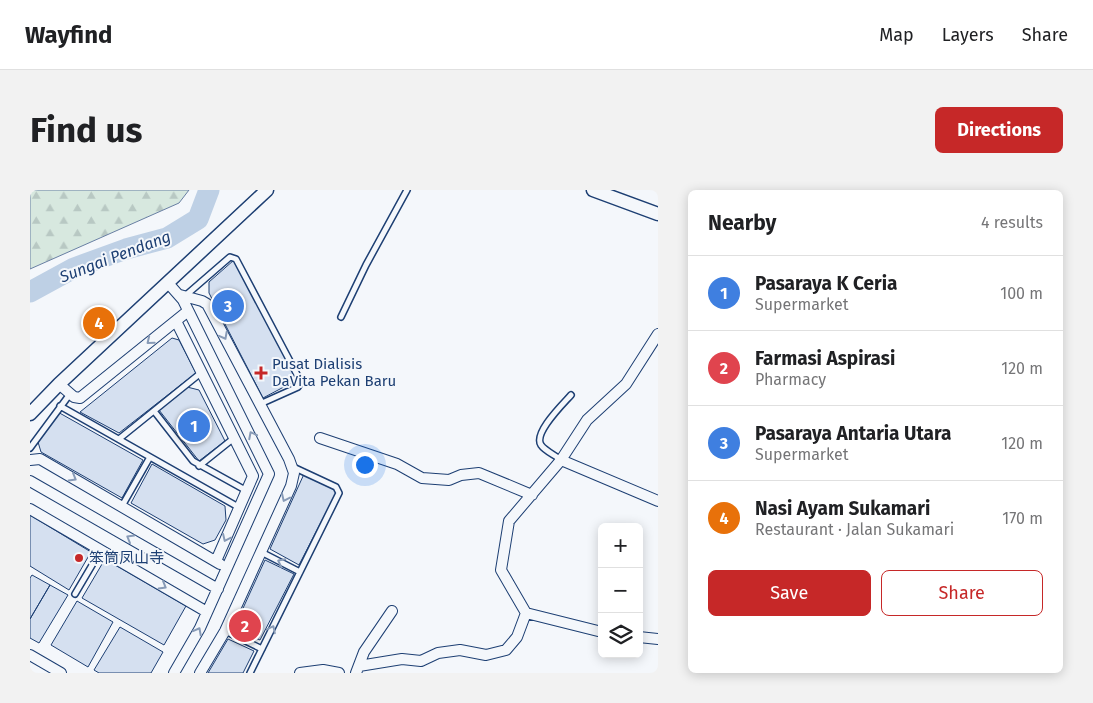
<!DOCTYPE html>
<html lang="en">
<head>
<meta charset="utf-8">
<style>
  :root { --surface:#fff; --page:#f2f2f2; --text:#202124; --muted:#757577; --line:#e0e0e0; --accent:#c62828 }
  body { margin:0; font-family:"Fira Sans","Noto Sans SC",sans-serif; background:var(--page); color:var(--text) }
  .controls { position:absolute; right:15px; bottom:15px; display:grid; overflow:hidden; border-radius:8px; box-shadow:0 2px 12px #0003 }
  .controls button { width:45px; height:45px; display:grid; place-items:center; padding:0; border:0; border-bottom:1px solid var(--line); background:var(--surface); color:var(--text); font:25px sans-serif }
  .you { position:absolute; left:334px; top:274px; width:18px; height:18px; margin:-12px; border:4px solid #fff; border-radius:50%; background:#1a73e8; box-shadow:0 0 0 8px #1a73e833 }
  .badge { display:grid; place-items:center; width:32px; height:32px; border-radius:50%; background:var(--accent); color:#fff; font-size:16px; font-weight:700 }
  .pin { position:absolute; translate:-50% -50%; border:2px solid #fff; box-shadow:0 1px 5px #0006 }
  .list { margin:0; padding:0; list-style:none }
  h2 { display:flex; justify-content:space-between; align-items:center; height:65px; margin:0; padding:0 20px; font-size:21px }
  h2 small { font-size:16px; font-weight:400; color:var(--muted) }
  .list li { display:grid; grid-template-columns:32px 1fr auto; gap:15px; align-items:center; box-sizing:border-box; height:75px; padding:0 20px; border-top:1px solid var(--line) }
  .list b { display:block; font-size:19px; white-space:nowrap }
  .list p { margin:0; font-size:16px; white-space:nowrap; color:var(--muted) }
  .list em { font-size:16px; font-style:normal; color:var(--muted) }
  .actions { display:flex; gap:10px; padding:15px 20px }
  .actions a { flex:1; padding:11px 0; border:1px solid var(--accent); border-radius:8px; text-align:center; font-size:18px; color:var(--accent) }
  .actions .main { background:var(--accent); color:#fff }
  .icon { flex:none; width:28px; height:28px; fill:none; stroke:currentColor; stroke-width:2; stroke-linecap:round; stroke-linejoin:round }
  .map { position:relative; flex:none; width:628px; height:483px; overflow:hidden; border-radius:8px }
  header { display:flex; align-items:center; gap:30px; box-sizing:border-box; height:70px; padding:0 25px; background:var(--surface); border-bottom:1px solid var(--line) }
  header strong { font-size:24px }
  nav { display:flex; gap:28px; margin-inline-start:auto; font-size:18px }
  .intro { display:flex; align-items:center; justify-content:space-between; box-sizing:border-box; height:120px; padding:0 30px }
  h1 { margin:0; font-size:35px }
  .button { padding:12px 22px; border-radius:8px; background:var(--accent); color:#fff; font-size:18px; font-weight:700 }
  main { display:flex; gap:30px; padding:0 30px }
  aside { flex:1; background:var(--surface); border-radius:8px; box-shadow:0 2px 12px #0003 }
  .map>svg:first-child { display:block }
  .forest { fill:url(#forest-firs); stroke:#687fa3 }
  .lines { fill:none; stroke-linecap:round; stroke-linejoin:round }
  .river { stroke:#bed0e5; stroke-width:21 }
  .building { fill:#d5e0f0; stroke:#1d3f73 }
  .service-casing { stroke:#1d3f73; stroke-width:8 }
  .minor-casing { stroke:#1d3f73; stroke-width:12 }
  .tertiary-casing { stroke:#1d3f73; stroke-width:15 }
  .service { stroke:#f4f7fb; stroke-width:5 }
  .minor { stroke:#f4f7fb; stroke-width:10 }
  .tertiary { stroke:#f4f7fb; stroke-width:12 }
  .oneway { stroke:#889bb7 }
  .poi-dot { fill:#c62828; stroke:#f4f7fb; stroke-width:2 }
  .labels { text-anchor:middle; stroke-width:4; stroke-linejoin:round; paint-order:stroke }
  .poi-label { font-size:15px; fill:#1d3f73; stroke:#f4f7fb; text-anchor:start }
  .water-label { font-size:16px; font-style:italic; fill:#1d3f73; stroke:#f4f7fb }
</style>
</head>
<body>
<header>
<strong>Wayfind</strong>
<nav><a>Map</a><a>Layers</a><a>Share</a></nav>
</header>
<div class="intro"><h1>Find us</h1><a class="button">Directions</a></div>
<main>
<div class="map">
<svg width="628" height="483" viewBox="0 0 628 483">
  <defs>
    <pattern id="forest-firs" width="22" height="20" patternUnits="userSpaceOnUse" patternTransform="scale(1.25)"><rect width="22" height="20" fill="#d7e8df"/><path d="M5 1l3.5 6h-7zM16 11l3.5 6h-7z" fill="#b8c8c3"/></pattern>
  </defs>
  <rect width="100%" height="100%" fill="#f4f7fb"/>
  <path class="forest" d="M0 0H159L149 13 0 79Z"/>
  <g class="lines">
    <path class="river" d="M0 102 44 78 96 59 137 48 168 29 179 0"/>
  </g>
  <path class="building" d="M204 70 267 190 233 208 179 103V92Z
    M142 148 149 150 166 183 89 243 50 222Z
    M157 197 169 200 195 251 169 271 129 220Z
    M26 221 113 270 92 308 11 262 8 252Z
    M122 274 195 316 196 330 185 350 173 354 101 313Z
    M274 284 307 301 269 375 240 359Z
    M0 325 61 362 39 400 0 376Z
    M75 369 156 416 134 455 52 408Z
    M235 370 264 384 230 450 204 438Z
    M2 385 20 395 0 429V388Z
    M20 395 38 405 9 453 0 448V429Z
    M47 411 83 432 58 477 21 455Z
    M90 437 133 462 121 483H69L64 480Z
    M198 449 224 461 213 483H178Z"/>
  <g class="lines">
    <defs>
      <path id="service" d="M155 106 200 67 206 69 271 192 268 197 230 214
        M311 127 336 75 377 0
        M30 216 210 318
        M124 221 163 271 217 301
        M89 249 172 182
        M0 258 40 204
        M531 270C525 265 515 261 511 255 503 243 533 214 541 205
        M169 276 204 248
        M92 316 120 267
        M231 362 270 382
        M45 404 71 360
        M195 441 232 459
        M220 483 309 303 306 297 263 277"/>
      <path id="minor" d="M138 93 153 110 239 284 170 438 144 483
        M150 105 172 111 177 114 259 269 264 283 261 296 195 441 170 483
        M146 131 223 286 186 371
        M29 194 44 207 50 208 158 121
        M290 248 367 274 392 288 419 290 431 285 449 283 502 305
        M0 270 10 269 190 374
        M531 270 628 311
        M0 291 188 399
        M0 319 177 422
        M496 423 471 380 479 331 531 270 557 230 596 194 628 144
        M609 447 628 449
        M0 465 31 483
        M329 476 372 469 391 471 408 463 430 460 456 465 476 460 487 447 496 423 572 442
        M270 483 293 480 309 483
        M326 483 334 462 362 421"/>
      <path id="tertiary" d="M563 0 628 24
        M0 224 29 194 237 0"/>
    </defs>
    <use href="#service" class="service-casing"/>
    <use href="#minor" class="minor-casing"/>
    <use href="#tertiary" class="tertiary-casing"/>
    <use href="#service" class="service"/>
    <use href="#minor" class="minor"/>
    <use href="#tertiary" class="tertiary"/>
  </g>
  <defs><path id="oneway-chevron" d="M-2-3.5L2.5 0L-2 3.5" fill="none" stroke-width="1.6" stroke-linecap="round" stroke-linejoin="round" transform="scale(1.25)"/></defs>
  <g class="oneway">
    <use href="#oneway-chevron" transform="translate(194 146) rotate(62)"/>
    <use href="#oneway-chevron" transform="translate(120 151) rotate(141)"/>
    <use href="#oneway-chevron" transform="translate(222 245) rotate(-117)"/>
    <use href="#oneway-chevron" transform="translate(43 288) rotate(30)"/>
    <use href="#oneway-chevron" transform="translate(255 308) rotate(115)"/>
    <use href="#oneway-chevron" transform="translate(100 348) rotate(-150)"/>
    <use href="#oneway-chevron" transform="translate(196 348) rotate(115)"/>
    <use href="#oneway-chevron" transform="translate(251 372) rotate(-153)"/>
    <use href="#oneway-chevron" transform="translate(133 396) rotate(30)"/>
    <use href="#oneway-chevron" transform="translate(242 439) rotate(-64)"/>
    <use href="#oneway-chevron" transform="translate(168 441) rotate(-62)"/>
  </g>
  <g class="poi-dot">
    <path d="M228.5 175.5h5v5h5v5h-5v5h-5v-5h-5v-5h5z"/>
    <circle cx="49" cy="368" r="5"/>
  </g>
  <g class="labels">
    <g class="poi-label">
      <text x="242" y="179">Pusat Dialisis<tspan x="242" dy="17">DaVita Pekan Baru</tspan></text>
      <text x="59" y="373">笨筒凤山寺</text>
    </g>
    <g class="water-label">
      <text transform="translate(85 66) rotate(-21)" y="6">Sungai Pendang</text>
    </g>
  </g>
</svg>
<div class="controls">
<button>+</button>
<button>−</button>
<button><svg class="icon" aria-label="layers" viewBox="0 0 24 24"><path d="M12 4l9 5-9 5-9-5zM3 14l9 5 9-5"/></svg></button>
</div>
<div class="you"></div>
<div class="pin badge" style="left:164px;top:236px;background:#3f7fe0">1</div>
<div class="pin badge" style="left:215px;top:436px;background:#e0444e">2</div>
<div class="pin badge" style="left:198px;top:116px;background:#3f7fe0">3</div>
<div class="pin badge" style="left:69px;top:133px;background:#e8710a">4</div>
</div>
<aside>
<h2>Nearby<small>4 results</small></h2>
<ul class="list">
<li><span class="badge" style="background:#3f7fe0">1</span><div><b>Pasaraya K Ceria</b><p>Supermarket</p></div><em>100 m</em></li>
<li><span class="badge" style="background:#e0444e">2</span><div><b>Farmasi Aspirasi</b><p>Pharmacy</p></div><em>120 m</em></li>
<li><span class="badge" style="background:#3f7fe0">3</span><div><b>Pasaraya Antaria Utara</b><p>Supermarket</p></div><em>120 m</em></li>
<li><span class="badge" style="background:#e8710a">4</span><div><b>Nasi Ayam Sukamari</b><p>Restaurant · Jalan Sukamari</p></div><em>170 m</em></li>
</ul>
<div class="actions"><a class="main">Save</a><a>Share</a></div>
</aside>
</main>
</body>
</html>
